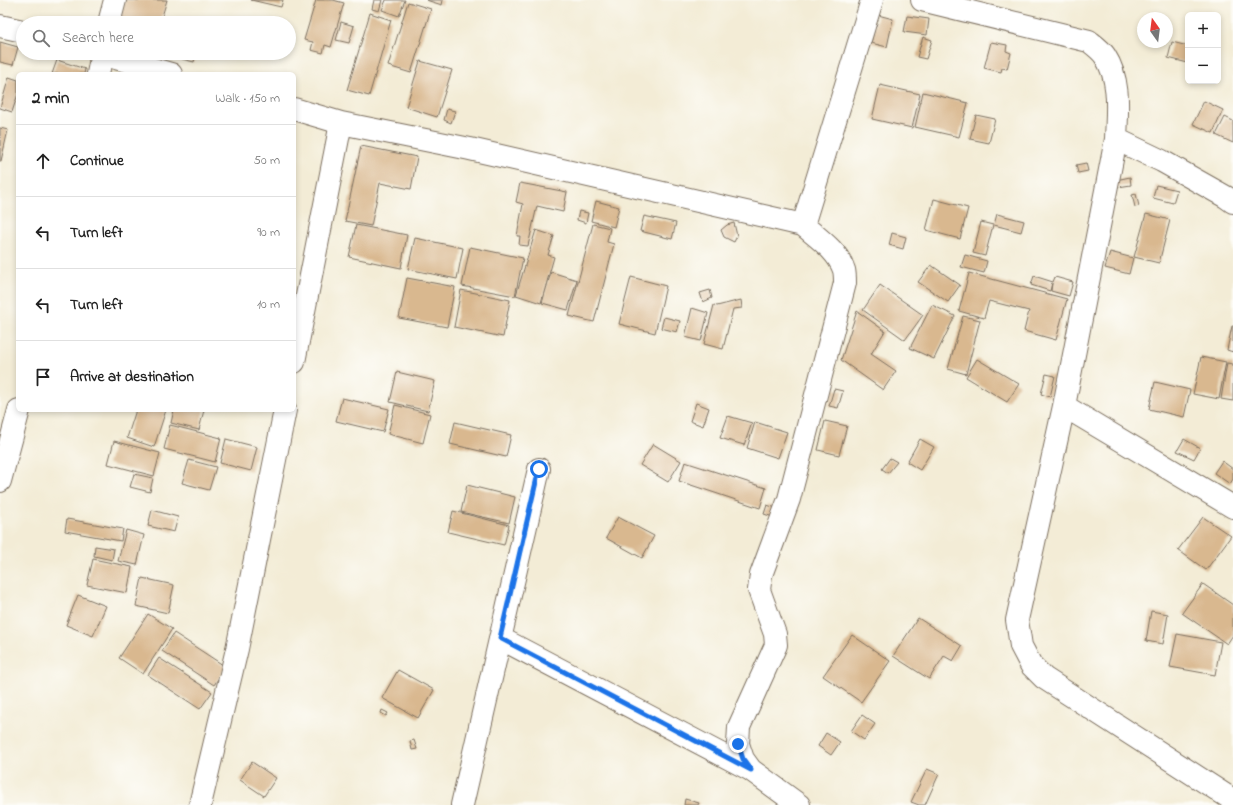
<!DOCTYPE html>
<html lang="en">
<head>
<meta charset="utf-8">
<style>
  :root { --surface:#fff; --page:#f6f6f6; --text:#222; --muted:#767676; --line:#e0e0e0 }
  body { margin:0; font-family:"Indie Flower",sans-serif; background:var(--page); color:var(--text) }
  .controls { position:absolute; right:12px; top:12px; display:grid; overflow:hidden; border-radius:6px; box-shadow:0 2px 6px #0003 }
  .controls button { width:36px; height:36px; display:grid; place-items:center; padding:0; border:0; border-bottom:1px solid var(--line); background:var(--surface); color:var(--text); font:20px sans-serif }
  .compass { position:absolute; left:1137px; top:12px; width:36px; height:36px; border-radius:50%; background:var(--surface); box-shadow:0 2px 6px #0003; rotate:346deg }
  .stop { position:absolute; width:12px; height:12px; margin:-9px; border:3px solid #1a73e8; border-radius:50%; background:#fff }
  .stop.end { background:#1a73e8; border-color:#fff; box-shadow:0 1px 4px #0008 }
  .list { margin:0; padding:0; list-style:none }
  h2 { display:flex; justify-content:space-between; align-items:center; height:52px; margin:0; padding:0 16px; font-size:17px }
  h2 small { font-size:13px; font-weight:400; color:var(--muted) }
  .list li { display:grid; grid-template-columns:26px 1fr auto; gap:12px; align-items:center; box-sizing:border-box; height:72px; padding:0 16px; border-top:1px solid var(--line) }
  .list b { display:block; font-size:15px; white-space:nowrap }
  .list em { font-size:13px; font-style:normal; color:var(--muted) }
  .icon { flex:none; width:22px; height:22px; fill:none; stroke:currentColor; stroke-width:2; stroke-linecap:round; stroke-linejoin:round }
  .map { position:relative; flex:none; width:1233px; height:805px; overflow:hidden }
  .search { position:absolute; background:var(--surface); box-shadow:0 2px 6px #0003; left:16px; top:16px; width:280px; height:44px; display:flex; align-items:center; gap:10px; box-sizing:border-box; padding:0 14px; border-radius:22px; color:var(--muted); font-size:15px }
  .panel { position:absolute; background:var(--surface); box-shadow:0 2px 6px #0003; left:16px; top:72px; width:280px; height:340px; border-radius:6px }
  .map>svg:first-child { display:block }
  .building { fill:#d9b88f }
  .lines { fill:none; stroke-linecap:round; stroke-linejoin:round }
  .minor-casing { stroke:#7b6e5e; stroke-width:24 }
  .minor { stroke:#fff; stroke-width:22 }
  .route { stroke:#1a73e8; stroke-width:5 }
</style>
</head>
<body>
<div class="map">
<svg width="1233" height="805" viewBox="0 0 1233 805">
  <rect width="100%" height="100%" fill="#fdfcf7"/>
  <filter id="ink" filterUnits="userSpaceOnUse"><feTurbulence type="fractalNoise" baseFrequency=".025" numOctaves="2"/><feDisplacementMap in="SourceGraphic" scale="8" xChannelSelector="R" yChannelSelector="G"/><feConvolveMatrix kernelMatrix="1 2 1 2 8 2 1 2 1" color-interpolation-filters="sRGB"/></filter>
  <filter id="wash" filterUnits="userSpaceOnUse"><feTurbulence type="fractalNoise" baseFrequency=".012" numOctaves="4" result="noise"/><feDisplacementMap in="SourceGraphic" scale="16" xChannelSelector="R" yChannelSelector="G"/><feGaussianBlur stdDeviation="0.9" result="paint"/><feColorMatrix in="noise" values="0 0 0 0 0 0 0 0 0 0 0 0 0 0 0 0 0 1.4 0 .05"/><feComposite in="paint" operator="in"/></filter>
  <g filter="url(#wash)">
    <rect width="100%" height="100%" fill="#f3ecd6"/>
    <g id="blocks">
      <path class="building" d="M125 0H167L160 23H119Z
        M251 0H283L281 7Z
        M316 0H333L344 3 331 47 325 45 323 53 311 50 313 42 304 40Z
        M374 0H382L379 11 372 9Z
        M386 0H405L399 16 382 10Z
        M426 0H443L442 5Z
        M408 2 431 9 411 73 388 66Z
        M370 13 391 20 369 96 347 90Z
        M878 15 893 19 887 47 871 43Z
        M907 16 929 19 927 35 904 32Z
        M341 22 354 26 349 43 336 40Z
        M923 37 932 40 926 59 917 57Z
        M0 42 18 47 13 65 0 62Z
        M991 42 1007 45 1006 51 1011 53 1007 69 1002 68 1001 72 984 68Z
        M1172 42 1188 46V63L1168 58Z
        M184 53H196L194 62 182 59Z
        M57 60 85 69 84 74H52Z
        M420 61 452 70 437 117 406 107Z
        M9 77 18 80V94L12 112 0 108Z
        M880 85 920 94 912 128 872 119Z
        M923 92 968 103 959 137 915 127Z
        M1204 101 1223 110 1213 133 1193 124Z
        M447 109 455 111 451 123 444 120Z
        M976 115 995 119 989 143 970 139Z
        M1225 117 1233 121V143L1216 135Z
        M0 128 8 130 1 161H0Z
        M361 146 417 157 411 189 380 183 371 226 345 221Z
        M1086 163 1088 171 1078 173 1076 165Z
        M1130 177 1131 185 1118 187 1116 180Z
        M520 183 567 192 563 212 537 206 528 246 519 245 520 236H517L523 204 516 202Z
        M1156 185 1177 190 1173 203 1153 198Z
        M1136 194 1139 206 1135 207 1132 195Z
        M934 199 968 208 960 239 926 230Z
        M596 201 619 207 614 227 591 221Z
        M579 211 588 213 586 223 577 220Z
        M997 214 1024 221 1021 232 994 225Z
        M1146 214 1170 220 1159 263 1134 257Z
        M644 216 676 223 672 239 640 231Z
        M981 222 993 225 985 256 973 253Z
        M734 223 737 236 734 242 724 237 721 230 727 225Z
        M593 224 610 228 607 242 614 244 594 322 569 316Z
        M356 225 407 235 401 268 349 257Z
        M536 230 554 236 548 255 554 257 541 303 516 295Z
        M892 233 906 237 903 249 889 245Z
        M415 238 463 248 457 279 408 269Z
        M470 247 523 258 515 296 462 286Z
        M1110 252 1133 258 1129 274 1105 268Z
        M965 255 987 261 984 273 961 267Z
        M931 265 960 285 948 302 918 282Z
        M551 272 577 280 568 310 542 303Z
        M969 273 1067 299 1056 340 1024 331 1029 311 989 301 984 318 959 311Z
        M1034 276 1053 282 1055 277 1073 282 1069 296 1051 291 1052 283 1050 291 1031 285Z
        M631 277 666 286 655 333 619 324Z
        M407 278 455 287 447 327 399 318Z
        M880 285 923 315 905 340 863 310Z
        M461 290 510 300 503 337 454 327Z
        M710 290 712 298 703 302 700 293Z
        M741 300 742 308 733 309 723 349 704 344 714 305 717 306Z
        M932 305 955 316 934 359 910 348Z
        M692 308 708 313 701 341 685 337Z
        M857 311 885 331 871 354 896 371 883 390 841 360Z
        M963 316 980 320 966 374 948 369Z
        M664 317 680 321 677 332 661 328Z
        M1232 326H1233V352L1227 350Z
        M1201 357 1226 362 1219 399 1193 394Z
        M977 359 1019 384 1007 402 966 377Z
        M1227 363 1233 364V401L1221 399Z
        M397 372 435 381 428 411 390 402Z
        M1046 374 1055 376 1050 397 1041 394Z
        M1155 382 1190 390 1184 417 1149 409Z
        M834 389 843 391 838 408 829 406Z
        M342 398 389 409 383 432 336 421Z
        M696 403 709 408 703 426 690 421Z
        M395 405 430 414 423 443 388 434Z
        M136 410H166L154 447 127 438Z
        M174 410H204L199 430 171 423Z
        M728 416 752 423 744 445 720 438Z
        M825 421 847 426 839 455 818 450Z
        M455 422 511 435 506 457 450 444Z
        M755 422 787 432 778 458 747 448Z
        M170 425 221 438 215 462 164 449Z
        M226 439 257 447 251 471 220 463Z
        M920 439 934 447 920 470 907 462Z
        M1184 439 1200 448 1194 459 1177 451Z
        M114 441 160 453 154 476 108 464Z
        M653 444 681 461 668 482 640 465Z
        M890 458 897 462 888 473 882 469Z
        M189 460 216 467 209 490 182 483Z
        M1222 461 1233 469V479L1230 484 1214 473Z
        M685 462 766 488 760 508 679 481Z
        M134 474 153 478 150 492 130 487Z
        M467 485 515 497 509 523 461 512Z
        M767 505 779 509 776 518 764 514Z
        M152 510 178 517 174 532 148 526Z
        M453 511 509 525 504 545 448 532Z
        M618 517 654 536 642 558 606 538Z
        M1203 517 1231 536 1206 570 1178 550Z
        M67 519 123 529 121 541 65 531Z
        M126 530 144 535 137 565 118 561Z
        M95 546 114 549 112 560 94 556Z
        M93 559 132 567 127 593 87 585Z
        M142 578 174 585 168 613 136 606Z
        M1203 584 1233 605V635L1227 644 1182 613Z
        M78 595 106 606 93 636 66 625Z
        M1151 611 1168 614 1163 644 1146 641Z
        M148 614 172 629 143 674 119 658Z
        M918 618 962 646 953 661 944 656 929 679 893 656Z
        M174 633 226 667 214 685 162 651Z
        M1177 634 1221 642 1215 675 1170 667Z
        M852 635 890 661 861 702 823 676Z
        M159 658 212 692 200 709 148 675Z
        M398 670 434 690 418 718 382 698Z
        M382 710 388 713 386 716 381 713Z
        M862 715 875 724 864 740 851 731Z
        M826 733 840 742 831 755 818 746Z
        M414 740 417 749 412 750 410 741Z
        M252 762 276 778 264 796 240 780Z
        M927 769 939 774 925 805H919L911 802Z
        M685 799 699 803 698 805H684Z"/>
    </g>
  </g>
  <g filter="url(#ink)">
    <use href="#blocks" fill-opacity="0" stroke="#7b6e5e" stroke-width="1"/>
    <g class="lines">
      <defs>
        <path id="minor" d="M922 0 1089 41C1094 45 1101 50 1105 56 1121 81 1117 111 1116 139L1064 406 1017 620 1021 646 1031 665 1044 678 1233 800
          M109 23 115 0
          M0 26 23 31
          M98 53 171 74
          M98 74 102 53
          M294 109 341 123 470 149 803 225C818 238 838 251 844 270 845 274 845 279 845 283L789 499 761 575 759 590 775 634 776 645 739 727 738 744 743 759 751 770 799 805
          M1116 139 1162 161 1226 197 1233 202
          M803 225 872 0
          M294 362 341 123
          M1064 406 1233 507
          M0 481 19 410
          M500 638 751 770
          M200 805 237 649 285 410
          M462 805 539 469"/>
      </defs>
      <use href="#minor" class="minor-casing"/>
      <use href="#minor" class="minor"/>
    </g>
  </g>
  <g class="lines" filter="url(#ink)">
    <path class="route" d="M539 469 500 638 751 770 743 759 738 744"/>
  </g>
</svg>
<div class="controls">
<button>+</button>
<button>−</button>
</div>
<svg class="compass" viewBox="-18 -18 36 36"><path d="M0-13l5 13h-10z" fill="#e53935"/><path d="M0 13l5-13h-10z" fill="#767676"/></svg>
<div class="stop" style="left:539px;top:469px"></div>
<div class="stop end" style="left:738px;top:744px"></div>
<div class="search"><svg class="icon" aria-label="search" viewBox="0 0 24 24"><circle cx="10" cy="10" r="6"/><path d="M15 15l6 6"/></svg>Search here</div>
<section class="panel">
<h2>2 min<small>Walk · 150 m</small></h2>
<ul class="list">
<li><svg class="icon" aria-label="ahead" viewBox="0 0 24 24"><path d="M12 20V5M6 11l6-6 6 6"/></svg><div><b>Continue</b></div><em>50 m</em></li>
<li><svg class="icon" aria-label="left" viewBox="0 0 24 24"><path d="M17 20v-9H6M10 6l-5 5 5 5"/></svg><div><b>Turn left</b></div><em>90 m</em></li>
<li><svg class="icon" aria-label="left" viewBox="0 0 24 24"><path d="M17 20v-9H6M10 6l-5 5 5 5"/></svg><div><b>Turn left</b></div><em>10 m</em></li>
<li><svg class="icon" aria-label="arrive" viewBox="0 0 24 24"><path d="M6 21V4h12l-3 4 3 4H6"/></svg><div><b>Arrive at destination</b></div></li>
</ul>
</section>
</div>
</body>
</html>
